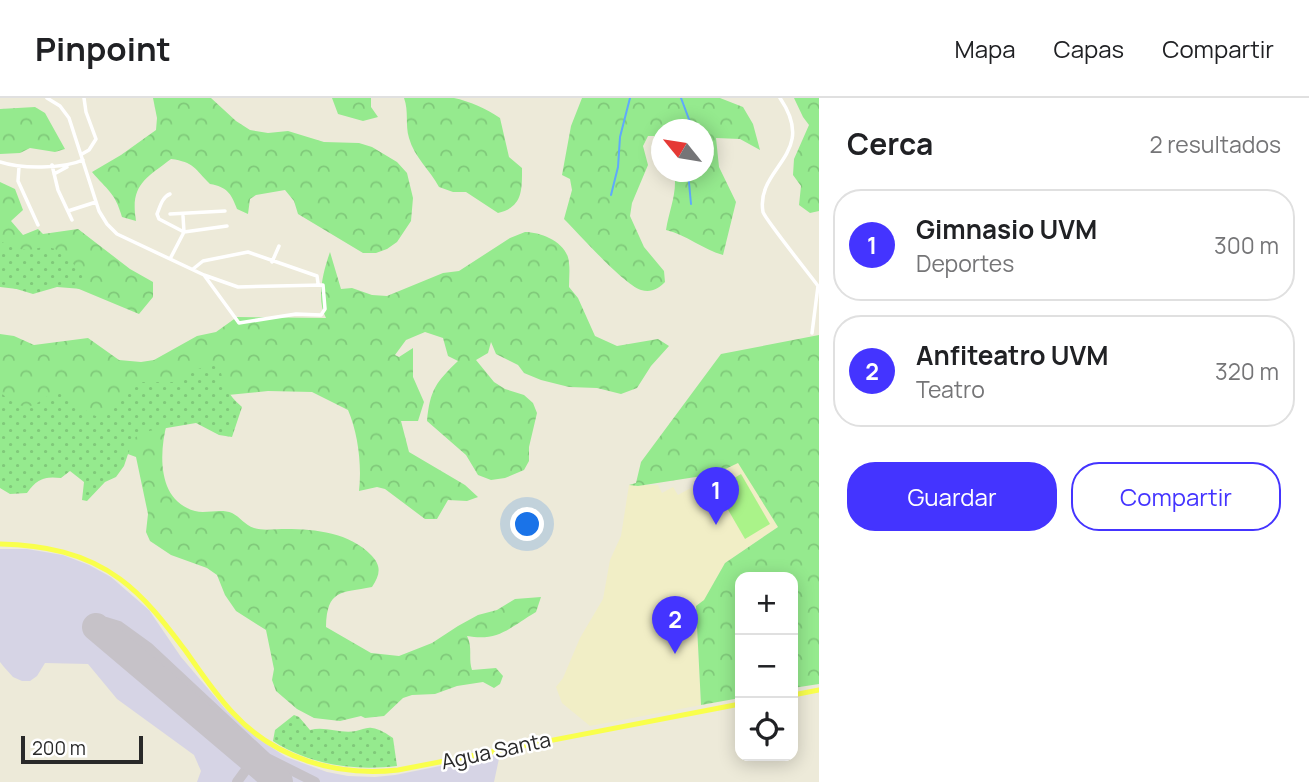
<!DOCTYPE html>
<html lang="es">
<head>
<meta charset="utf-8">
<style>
  :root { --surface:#fff; --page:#f6f6f6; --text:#202124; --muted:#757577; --line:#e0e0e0; --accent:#4434ff }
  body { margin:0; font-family:Manrope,sans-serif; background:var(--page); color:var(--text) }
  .controls { position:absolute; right:21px; bottom:21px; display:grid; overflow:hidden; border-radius:14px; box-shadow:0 4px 18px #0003 }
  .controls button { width:63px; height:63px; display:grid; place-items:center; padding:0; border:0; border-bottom:2px solid var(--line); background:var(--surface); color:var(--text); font:35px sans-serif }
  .compass { position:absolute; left:651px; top:21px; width:63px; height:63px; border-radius:50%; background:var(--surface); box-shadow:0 4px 18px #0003; rotate:300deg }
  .scale { position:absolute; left:21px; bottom:18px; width:122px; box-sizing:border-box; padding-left:7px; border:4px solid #292929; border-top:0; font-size:19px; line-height:24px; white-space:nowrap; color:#292929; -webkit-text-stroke:5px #fff; paint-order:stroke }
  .you { position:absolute; left:528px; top:427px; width:24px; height:24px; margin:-18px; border:5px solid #fff; border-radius:50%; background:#1a73e8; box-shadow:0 0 0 10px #1a73e833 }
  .badge { display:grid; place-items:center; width:46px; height:46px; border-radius:50%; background:var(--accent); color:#fff; font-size:23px; font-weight:700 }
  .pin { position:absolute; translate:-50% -58px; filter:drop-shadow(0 2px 4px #0008) }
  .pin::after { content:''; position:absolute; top:37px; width:24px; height:21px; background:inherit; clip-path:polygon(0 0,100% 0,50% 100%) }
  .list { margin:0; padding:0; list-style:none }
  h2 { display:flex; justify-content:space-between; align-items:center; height:91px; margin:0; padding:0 28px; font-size:30px }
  h2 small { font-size:23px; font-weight:400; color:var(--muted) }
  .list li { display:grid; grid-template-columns:46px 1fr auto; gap:21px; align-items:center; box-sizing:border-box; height:112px; margin:0 14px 14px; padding:0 14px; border:2px solid var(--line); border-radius:28px }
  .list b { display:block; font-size:26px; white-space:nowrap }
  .list p { margin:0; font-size:23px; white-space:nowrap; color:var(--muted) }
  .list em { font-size:23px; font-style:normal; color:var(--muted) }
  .actions { display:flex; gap:14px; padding:21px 28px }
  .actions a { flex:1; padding:16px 0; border:2px solid var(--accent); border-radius:28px; text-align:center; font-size:24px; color:var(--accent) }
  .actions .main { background:var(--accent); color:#fff }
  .icon { flex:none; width:38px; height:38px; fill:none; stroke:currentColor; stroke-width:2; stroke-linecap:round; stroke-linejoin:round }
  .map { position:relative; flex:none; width:819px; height:684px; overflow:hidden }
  header { display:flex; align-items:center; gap:42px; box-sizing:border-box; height:98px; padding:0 35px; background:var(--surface); border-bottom:2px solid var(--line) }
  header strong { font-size:33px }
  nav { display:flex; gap:38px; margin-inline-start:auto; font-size:24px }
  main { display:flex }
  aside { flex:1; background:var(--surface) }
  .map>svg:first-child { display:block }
  .education { fill:#f1eec6 }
  .airport { fill:#d6d4e5 }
  .forest { fill:url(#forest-crowns) }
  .park { fill:url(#park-dots) }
  .pitch { fill:#aaf389 }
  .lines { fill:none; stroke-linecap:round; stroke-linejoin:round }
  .stream { stroke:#5fa9fc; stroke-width:2 }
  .taxiway { stroke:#c6c2c8; stroke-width:10 }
  .runway { stroke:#c6c2c8; stroke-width:28 }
  .minor { stroke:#fff; stroke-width:3.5 }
  .primary { stroke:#f9ff4c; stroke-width:5 }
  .labels { text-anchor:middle; stroke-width:5; stroke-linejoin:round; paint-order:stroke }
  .street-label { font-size:21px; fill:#292929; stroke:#fff }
</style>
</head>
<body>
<header>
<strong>Pinpoint</strong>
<nav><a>Mapa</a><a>Capas</a><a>Compartir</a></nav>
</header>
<main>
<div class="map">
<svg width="819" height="684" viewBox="0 0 819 684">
  <defs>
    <pattern id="forest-crowns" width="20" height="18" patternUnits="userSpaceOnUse" patternTransform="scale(1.75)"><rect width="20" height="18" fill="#95ea8e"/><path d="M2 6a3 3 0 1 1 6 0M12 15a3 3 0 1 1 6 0" fill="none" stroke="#80c97a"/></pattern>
    <pattern id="park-dots" width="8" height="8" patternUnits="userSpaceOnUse" patternTransform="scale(1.75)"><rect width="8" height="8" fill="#95ea8e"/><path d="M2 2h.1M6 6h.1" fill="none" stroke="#80c97a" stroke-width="1.8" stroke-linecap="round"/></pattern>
  </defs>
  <rect width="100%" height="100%" fill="#edead9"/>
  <path class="education" d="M738 364 778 429 725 465 704 503 696 508 701 607 590 628 562 605 556 589 563 580 580 540 603 501 610 462 621 438 629 387H658L662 395 673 389 678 397Z"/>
  <path class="airport" d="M0 451H27L63 457 89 467 111 479 149 512 181 559 227 613 256 639 286 659 327 674 348 678 375 679 395 677 500 656 494 684H197L201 673 194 657 117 601 88 566 45 565 37 578 30 583H22L13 579 4 569 0 564Z"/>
  <path class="forest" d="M153 0H211L236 23 250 32 268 35 288 33 324 44 359 45 372 49 397 64 407 75 413 100 411 123 397 144 387 151 376 155H363L298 116 294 103 285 92 256 97 250 101 248 116 237 111C231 95 227 89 210 86 195 71 194 64 171 61 145 81 130 87 136 123L122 119C115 94 107 92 92 74L121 57 156 32 157 20Z
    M332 0H371V9L378 19 363 23 338 16Z
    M404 0C420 0 439 0 454 0 469 3 487 11 500 20L509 59 522 70C522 92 523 109 498 115L466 94H453L439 89C430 72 414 59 409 40 405 27 409 13 404 0Z
    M582 0H720L743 9 753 26 760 52 740 41 716 40 719 69 736 104 723 157C702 151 687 137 666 132 669 112 678 94 674 74H704V32H662L661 47 654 38H648L643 48 648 67 632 105 630 118 644 149 664 173 665 184C658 191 651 195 641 192 623 186 579 136 564 121L572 92 570 81 562 77 571 28Z
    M794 0H819V113L810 115 799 107 801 88 793 77 794 61 809 27 803 19Z
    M35 9 45 15 65 51 55 54 30 50 20 55 0 56V11Z
    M0 84 15 91 23 112 11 123 23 137 38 131 43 136 78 131 130 171 153 184V199L139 216 67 186 17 191 0 189Z
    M525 134C542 134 568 145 569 165 570 173 569 181 569 189L578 200 595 238 617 248 658 241 669 248 651 268 637 290 621 296 597 290 569 289 541 282 524 275 518 267 496 256 491 244 488 255 476 262 494 284 505 291 524 297 533 305 537 315 529 349V363L524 372 505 380 491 382 478 377 466 357 427 323C430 292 436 284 458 263L448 258 443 240 425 234 406 242 395 257 399 259 413 250V279L424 304 418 323H401L409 354 465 387 478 399 467 403 448 402 437 421H425L385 391 377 389 359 393C362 367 358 335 348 312L312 294 268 293 228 297 167 325C159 355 157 403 195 413 206 416 221 410 232 415 240 419 245 427 254 430 263 433 276 431 286 431 316 431 350 435 371 457 382 468 380 477 372 489 341 495 327 491 326 529L371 555 399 558 432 545 458 528 478 517 497 512 515 501 541 499 536 514C510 529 499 544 467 538 473 549 468 560 472 572L496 570 503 578 500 586 494 590 483 584 457 588 435 596 412 597 403 600 384 618 365 620 361 618 340 623 314 620 297 611 276 593 272 582 274 571 266 532 236 513 225 497 217 477 207 470 171 457 150 443 146 434 148 416 136 359 81 339 0 333V236L14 238 34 247 88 240 119 262 141 264 154 262 197 238 216 234 237 219 326 220C316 201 323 174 330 154L341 191 352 190 372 197 387 198 443 175 459 173 510 140Z
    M819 237V586L793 590V479H740V600L701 607 696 508 704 502 725 465 778 429 738 365 715 376 638 388 629 387 636 385 641 364 721 256Z"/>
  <path class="park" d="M0 143C8 147 17 151 26 152 31 152 37 150 43 149 58 148 70 160 78 172 83 179 87 183 82 191L57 189 33 196 0 186Z
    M214 266 220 269C223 287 228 297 242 309L232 339 219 337 196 325 143 334 133 341 124 368 116 379 105 384 87 403 82 402 84 384 70 373 61 380C44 378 37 381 27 395L10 396 0 390V294C15 307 26 315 43 301 48 298 53 295 59 295 76 296 83 318 102 319L138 284H173L198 271Z
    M294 617 299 619 310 632C326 628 340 636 356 633 362 632 366 629 372 630 380 631 387 636 393 640L397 668C353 673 310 667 273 643L275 632Z"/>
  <path class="pitch" d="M741 376 770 426 745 441 716 391Z"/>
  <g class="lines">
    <path class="stream" d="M681 0 693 32
      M688 74 691 106
      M611 97 618 69 620 39 630 0"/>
    <path class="taxiway" d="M96 529 106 524 119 528 148 549 267 660 315 684
      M237 684 253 662
      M267 684 273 679"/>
    <path class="runway" d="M96 529 279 684"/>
    <path class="minor" d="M47 0 60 8 69 20 99 113 107 126 117 136 204 177 238 189 323 187 325 211 321 217 296 216 239 225 204 177
      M780 0C819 57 755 69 763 114 765 121 810 177 818 188L812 235
      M82 56 89 52 96 41 86 14 84 0
      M0 64C21 71 63 71 83 62
      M52 67 58 92 72 122
      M19 69 18 83 38 127
      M54 76 67 69
      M170 96C162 99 160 109 157 116L159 121 184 134 227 128
      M68 113 96 104
      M170 116 225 113
      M170 161 184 134 183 118
      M272 164 279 148
      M193 171 203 163 248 154 317 178 318 185"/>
    <path class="primary" d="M0 446C44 447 85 455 120 481 146 500 166 527 185 552 200 573 215 596 233 615 275 661 338 679 398 672L740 606
      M793 597 819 592"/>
  </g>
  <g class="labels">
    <g class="street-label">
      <text transform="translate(496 653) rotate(-12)" y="7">Agua Santa</text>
    </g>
  </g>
</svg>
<div class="controls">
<button>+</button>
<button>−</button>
<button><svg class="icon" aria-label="locate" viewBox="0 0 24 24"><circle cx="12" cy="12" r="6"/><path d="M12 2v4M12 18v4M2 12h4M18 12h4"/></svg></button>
</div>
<svg class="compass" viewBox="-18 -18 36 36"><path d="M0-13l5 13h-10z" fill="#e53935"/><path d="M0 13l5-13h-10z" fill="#757577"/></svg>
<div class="scale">200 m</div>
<div class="you"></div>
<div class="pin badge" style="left:716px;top:427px">1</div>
<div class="pin badge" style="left:675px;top:556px">2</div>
</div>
<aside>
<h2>Cerca<small>2 resultados</small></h2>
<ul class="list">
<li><span class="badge">1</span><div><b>Gimnasio UVM</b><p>Deportes</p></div><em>300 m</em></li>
<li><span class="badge">2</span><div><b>Anfiteatro UVM</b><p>Teatro</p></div><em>320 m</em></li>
</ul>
<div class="actions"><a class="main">Guardar</a><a>Compartir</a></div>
</aside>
</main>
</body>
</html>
